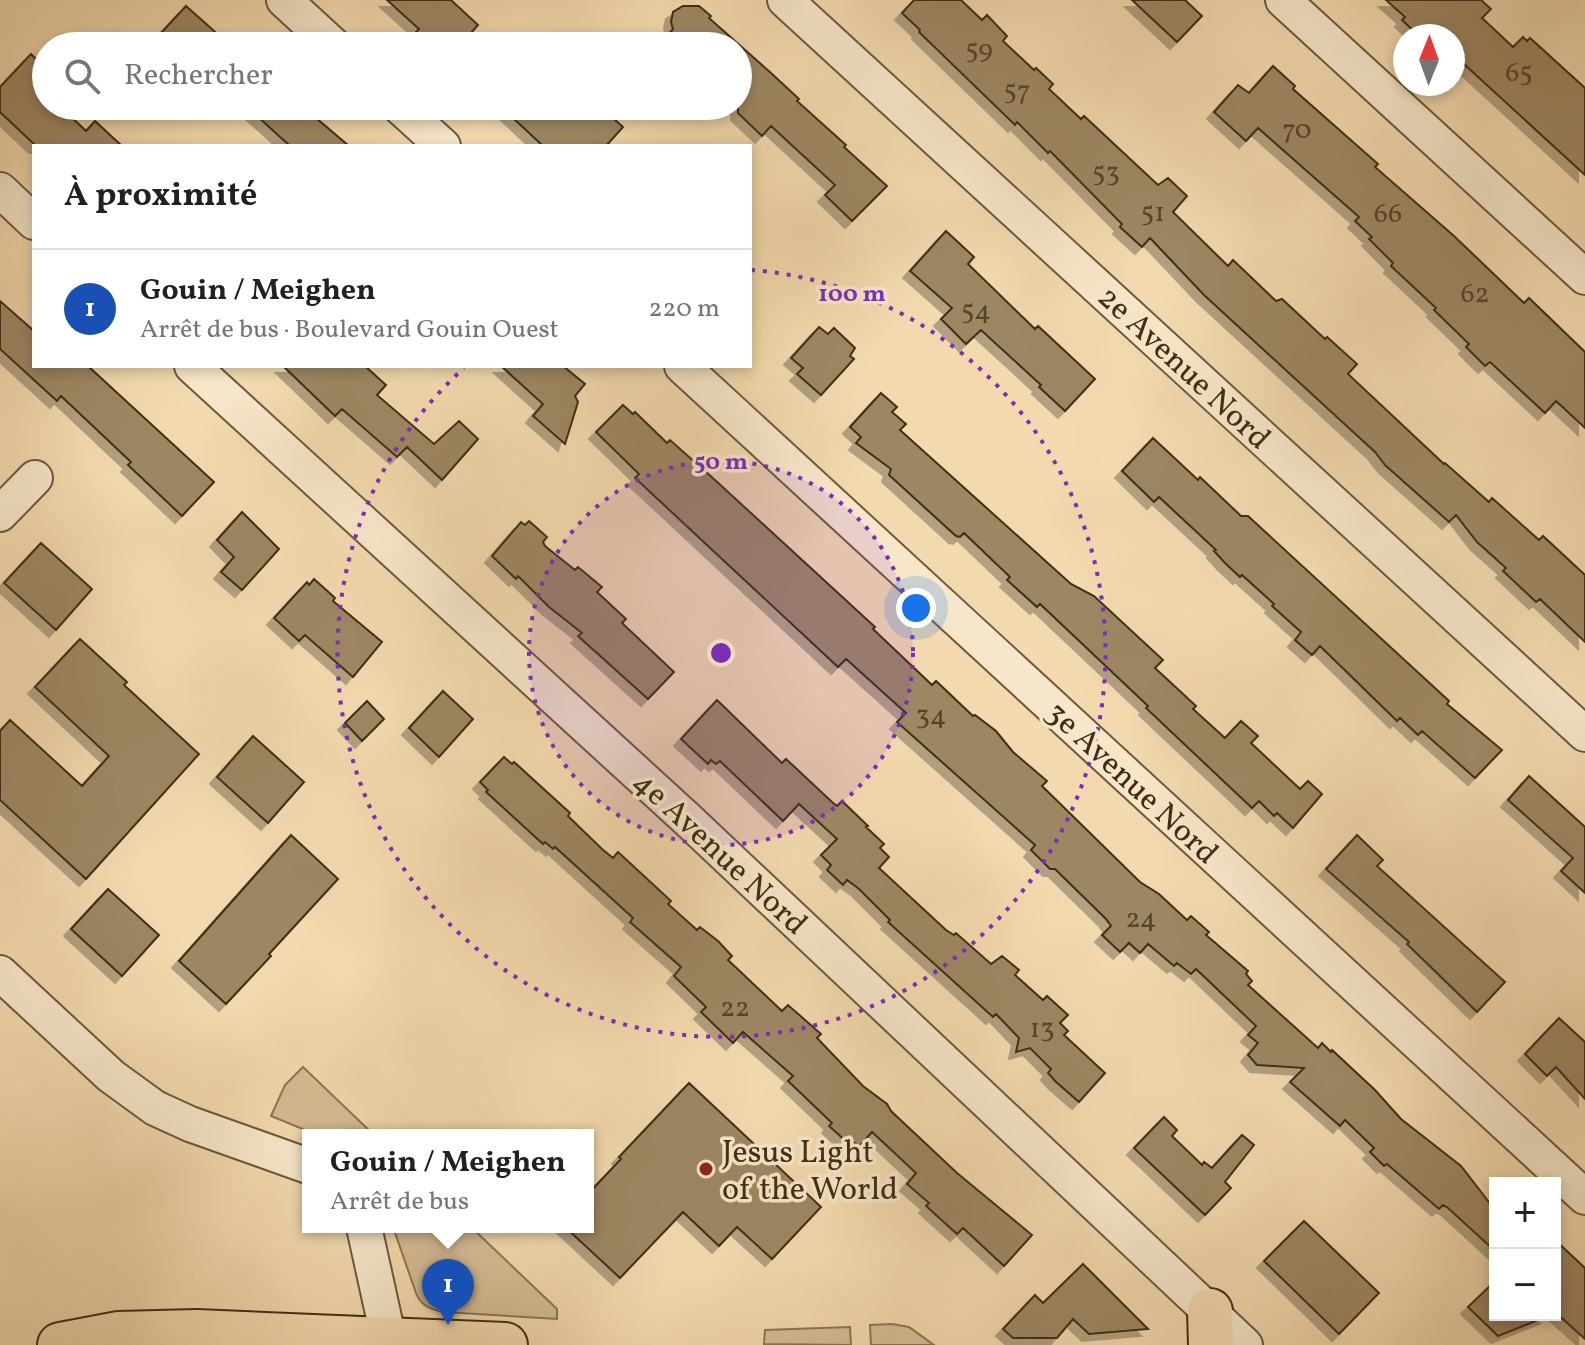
<!DOCTYPE html>
<html lang="fr">
<head>
<meta charset="utf-8">
<style>
  :root { --surface:#fff; --page:#f2f2f2; --text:#202124; --muted:#757577; --line:#e0e0e0; --accent:#ea580c }
  body { margin:0; font-family:Vollkorn,serif; background:var(--page); color:var(--text) }
  .controls { position:absolute; right:24px; bottom:24px; display:grid; overflow:hidden; border-radius:0px; box-shadow:0 4px 12px #0003 }
  .controls button { width:72px; height:72px; display:grid; place-items:center; padding:0; border:0; border-bottom:2px solid var(--line); background:var(--surface); color:var(--text); font:40px sans-serif }
  .compass { position:absolute; left:1393px; top:24px; width:72px; height:72px; border-radius:50%; background:var(--surface); box-shadow:0 4px 12px #0003; rotate:1deg }
  .you { position:absolute; left:916px; top:608px; width:28px; height:28px; margin:-20px; border:6px solid #fff; border-radius:50%; background:#1a73e8; box-shadow:0 0 0 12px #1a73e833 }
  .badge { display:grid; place-items:center; width:52px; height:52px; border-radius:50%; background:var(--accent); color:#fff; font-size:26px; font-weight:700 }
  .pin { position:absolute; translate:-50% -66px; filter:drop-shadow(0 2px 4px #0008) }
  .pin::after { content:''; position:absolute; top:42px; width:28px; height:24px; background:inherit; clip-path:polygon(0 0,100% 0,50% 100%) }
  .popup { position:absolute; left:302px; top:1129px; width:292px; height:104px; box-sizing:border-box; display:grid; place-content:center; border-radius:0px; background:var(--surface); filter:drop-shadow(0 2px 6px #0005); font-size:26px; white-space:nowrap; color:var(--muted) }
  .popup b { font-size:30px; color:var(--text) }
  .popup::after { content:''; position:absolute; left:50%; top:100%; margin-left:-16px; border:16px solid transparent; border-top-color:var(--surface) }
  .list { margin:0; padding:0; list-style:none }
  h2 { display:flex; justify-content:space-between; align-items:center; height:104px; margin:0; padding:0 32px; font-size:34px }
  h2 small { font-size:26px; font-weight:400; color:var(--muted) }
  .list li { display:grid; grid-template-columns:52px 1fr auto; gap:24px; align-items:center; box-sizing:border-box; height:120px; padding:0 32px; border-top:2px solid var(--line) }
  .list b { display:block; font-size:30px; white-space:nowrap }
  .list p { margin:0; font-size:26px; white-space:nowrap; color:var(--muted) }
  .list em { font-size:26px; font-style:normal; color:var(--muted) }
  .icon { flex:none; width:44px; height:44px; fill:none; stroke:currentColor; stroke-width:2; stroke-linecap:round; stroke-linejoin:round }
  .map { position:relative; flex:none; width:1585px; height:1345px; overflow:hidden }
  .search { position:absolute; background:var(--surface); box-shadow:0 4px 12px #0003; left:32px; top:32px; width:720px; height:88px; display:flex; align-items:center; gap:20px; box-sizing:border-box; padding:0 28px; border-radius:44px; color:var(--muted); font-size:30px }
  .panel { position:absolute; background:var(--surface); box-shadow:0 4px 12px #0003; left:32px; top:144px; width:720px; height:224px; border-radius:0px }
  .map>svg:first-child { display:block }
  .green { fill:#d5bd94; stroke:#8a7654; stroke-width:2 }
  .building { fill:#9d8764; stroke:#402e14; stroke-width:2; filter:url(#shadow) }
  .lines { fill:none; stroke-linecap:round; stroke-linejoin:round }
  .minor-casing { stroke:#6d593a; stroke-width:38 }
  .major-casing { stroke:#402e14; stroke-width:48 }
  .minor { stroke:#f7e7ca; stroke-width:34 }
  .major { stroke:#f3daae; stroke-width:44 }
  .ring { fill:none; stroke:#7b2cbf; stroke-width:4; stroke-dasharray:4 8 }
  .poi-dot { fill:#8f2418; stroke:#f7e7ca; stroke-width:3 }
  .labels { text-anchor:middle; stroke-width:7; stroke-linejoin:round; paint-order:stroke }
  .number-label { font-size:28px; fill:#574428 }
  .street-label { font-size:32px; fill:#402e14; stroke:#f7e7ca }
  .poi-label { font-size:32px; fill:#402e14; stroke:#f7e7ca; text-anchor:start }
  .centre { fill:#7b2cbf; stroke:#f7e7ca; stroke-width:4 }
  .ring-label { font-size:24px; text-anchor:middle; font-weight:bold; fill:#7b2cbf; stroke:#f7e7ca; stroke-width:7; stroke-linejoin:round; paint-order:stroke }
</style>
</head>
<body>
<div class="map">
<svg width="1585" height="1345" viewBox="0 0 1585 1345">
  <defs>
    <filter id="shadow"><feDropShadow dx="-7" dy="7" stdDeviation="0" flood-color="#0004"/></filter>
  </defs>
  <rect width="100%" height="100%" fill="#f3daae"/>
  <filter id="stains"><feTurbulence type="fractalNoise" baseFrequency=".0025" numOctaves="4"/><feColorMatrix values="0 0 0 0 .2 0 0 0 0 .09 0 0 0 0 .02 0 0 0 .5 -.17"/></filter>
  <radialGradient id="worn" r=".72"><stop offset=".6" stop-color="#630" stop-opacity="0"/><stop offset="1" stop-color="#630" stop-opacity=".3"/></radialGradient>
  <path class="green" d="M303 1067 374 1135H317L271 1116 285 1085Z
    M393 1227H471L557 1309V1319L443 1312C430 1309 421 1306 416 1293Z
    M892 1324 909 1327 934 1345H871L870 1325Z
    M850 1327 851 1345 764 1344 765 1330Z"/>
  <path class="building" d="M387 0H451L478 25 471 33 486 46H427L414 34 419 29Z
    M914 0H961L982 20 987 15 1007 36 1003 41 1034 70 1036 68 1053 84 1049 89 1081 119 1084 116 1158 185 1168 178 1187 196 1173 212 1228 266 1233 260 1276 301 1282 299 1325 339 1327 337 1357 364 1348 374 1444 464 1445 463 1489 502 1492 498 1539 540 1543 536 1585 575V642L1540 599 1536 602 1503 571 1506 568 1477 542 1456 515 1449 522 1385 465 1375 452 1204 295 1150 238 1142 247 1120 227 1122 224 1050 151 1048 153 1017 122 1015 125 919 32 920 30 902 13Z
    M1132 0H1185L1202 16 1177 42Z
    M1386 0H1481L1491 9 1482 18 1513 47 1523 37 1527 41 1530 38 1585 88V175L1453 54V36H1419L1402 20 1405 17Z
    M186 6 231 46H149Z
    M683 6H699L711 16 709 18 771 73 799 99 797 101 846 145 844 147 887 186 852 221 825 195 835 185 771 126 762 136 738 113V46H678L668 35 673 29 671 22 673 12Z
    M31 54 46 69V106H60L86 131 95 121 122 146H36L0 112V87Z
    M1273 66 1295 86 1293 89 1378 164 1375 167 1454 236 1524 303 1529 298 1585 352V428L1556 401 1545 413 1490 362 1485 366 1466 347 1469 344 1434 310 1436 308 1391 266 1393 263 1369 239 1372 237 1355 221 1359 217 1258 128 1246 141 1214 112 1238 85 1249 93Z
    M246 106H302L349 146H290Z
    M500 106H559L569 116 578 106H600L623 127 606 146H543Z
    M946 231 974 257 968 264 1035 329 1038 326 1095 379 1065 411 1039 387 1041 385 981 330 966 344 941 319 952 308 910 271Z
    M0 301 34 331V366H88L214 482 182 516 128 465 131 462 61 396 57 401 0 349Z
    M819 327 828 334 834 328 855 348 850 356 854 359 821 395 797 374 803 368 791 358Z
    M283 366H365L386 385 377 395 434 444 459 421 478 439 442 480 407 447 397 457 342 409 335 416Z
    M501 366H563L585 384 575 396 578 402 565 444 533 416 543 404Z
    M881 393 897 407 892 412 906 424 900 430 1071 584 1094 596 1163 660 1155 668 1196 706 1193 709 1225 738 1241 721 1258 736 1251 743 1300 789 1308 781 1322 794 1293 828 1277 813 1274 816 1259 801 1252 808 1146 708 1148 706 1040 604 1037 607 1007 580 1010 577 964 533 960 537 956 536 889 475 891 469 856 443 861 437 850 427Z
    M623 405 633 414 635 412 667 443 670 440 715 480 875 627 873 629 932 685 936 681 973 716 975 715 996 731 1013 752 1047 781 1042 786 1140 882 1159 894 1187 920 1191 916 1209 932 1206 935 1248 971 1246 974 1252 981 1248 985 1318 1048 1322 1043 1331 1052 1332 1050 1375 1090 1401 1119 1461 1166 1495 1210V1251L1448 1208 1443 1205 1439 1209 1387 1164 1384 1166 1370 1152 1374 1148 1345 1120 1340 1126 1290 1082 1304 1068 1257 1065 1248 1055 1258 1043 1248 1035 1256 1026 1196 969 1191 974 1177 963 1174 966 1148 944 1140 953 1129 943 1120 952 1102 935 1111 926 1106 919 1055 869H1050L1031 850 1035 845 897 722 906 713 846 659 838 667 635 478 639 474 596 432Z
    M1153 438 1198 480 1200 477 1241 516H1248L1449 701 1447 704 1502 750 1475 778 1422 731 1418 735 1400 718 1397 721 1320 646 1312 655 1295 640 1301 632 1272 606 1274 604 1242 575 1240 577 1225 563 1214 551 1216 550 1159 497 1154 502 1122 471Z
    M242 512 279 549 242 590 221 572 234 557 217 540Z
    M529 521 547 537 543 542 545 546 575 570 578 567 602 587 597 592 626 619 622 623 674 672 648 699 578 636 582 633 549 607 518 576 516 579 492 556 521 522 525 525Z
    M41 543 92 589 56 630 4 583Z
    M314 579 335 598 333 601 382 642 353 677 305 635 299 641 274 618 307 582 309 585Z
    M80 639 127 682 124 685 199 754 86 879 0 800V731L10 720 82 786 109 756 35 687Z
    M443 691 473 719 439 757 409 728Z
    M717 700 782 763 786 759 832 802 837 806 842 801 868 826 866 827 884 844 880 848 889 857 879 868 946 930 954 935 956 933 991 964 1002 956 1019 970 1015 975 1043 1000 1047 996 1068 1015 1060 1023 1068 1031 1064 1035 1105 1073 1079 1102 1055 1081 1048 1073 1051 1069 1030 1048 1016 1052 1019 1038 996 1014 993 1017 888 922 890 920 859 889 847 880 843 885 827 870 831 865 821 855 837 839 799 804 783 821 720 761 716 764 711 760 708 764 681 739Z
    M367 701 384 719 362 741 345 723Z
    M253 736 304 782 268 823 217 777Z
    M504 757 512 764 514 762 570 813 568 816 602 849 613 858 618 852 671 901 668 904 697 930 700 927 718 941 732 956 728 960 782 1011 788 1005 821 1034 817 1038 863 1086 887 1104 891 1111 957 1173 1032 1235 1004 1266 963 1228 957 1234 926 1206 929 1203 907 1184 916 1173 872 1132 859 1147 855 1143 851 1146 829 1126 832 1123 788 1081 793 1076 743 1032 733 1043 701 1012 706 1007 674 976 681 967 630 922 633 918 555 847 553 849 545 842 543 844 486 792 488 790 480 782Z
    M1529 776 1585 827V893L1561 871 1573 858 1508 800Z
    M291 835 338 879 269 954 271 956 226 1004 179 961Z
    M1357 835 1383 860 1377 866 1505 982 1477 1012 1407 944 1409 942 1326 869Z
    M108 889 159 935 122 976 71 929Z
    M1559 1018 1585 1042V1099L1556 1067 1547 1076 1525 1054Z
    M689 1083 821 1207 772 1259 737 1227 719 1246 683 1212 620 1278 565 1227H588V1194L621 1159 619 1157Z
    M1164 1117 1177 1130 1172 1136 1202 1165 1204 1162 1212 1168 1242 1135 1254 1145 1225 1182 1231 1188 1205 1215 1134 1148Z
    M1304 1221 1379 1293 1339 1334 1264 1261Z
    M1555 1240 1585 1268V1339L1555 1312Z
    M1083 1264 1148 1329 1089 1334 1073 1319 1057 1338H1013L1003 1329 1035 1295 1043 1303Z
    M1495 1281V1315L1548 1316 1498 1336 1468 1307Z"/>
  <g class="lines">
    <defs>
      <path id="minor" d="M284 0 334 46
        M785 0 1585 734
        M1283 0 1585 277
        M399 106 443 146
        M0 190 34 222
        M192 366 687 819 1245 1345
        M682 366 1585 1197
        M0 514 35 478
        M0 973 111 1076 155 1108 190 1124 308 1166
        M364 1227 390 1345"/>
      <path id="major" d="M1210 1311 1211 1345
        M60 1345 118 1334 197 1332 505 1345"/>
    </defs>
    <use href="#minor" class="minor-casing"/>
    <use href="#major" class="major-casing"/>
    <use href="#minor" class="minor"/>
    <use href="#major" class="major"/>
  </g>
  <circle cx="721" cy="653" r="192" fill="#7b2cbf" fill-opacity=".12"/>
  <g class="ring">
    <circle cx="721" cy="653" r="192"/>
    <path d="M751 270A384 384 0 1 1 464 368"/>
  </g>
  <circle class="poi-dot" cx="706" cy="1169" r="8"/>
  <g class="labels">
    <g class="number-label">
      <text x="979" y="58">59</text>
      <text x="1519" y="81">65</text>
      <text x="1017" y="99">57</text>
      <text x="1297" y="138">70</text>
      <text x="1106" y="181">53</text>
      <text x="1153" y="221">51</text>
      <text x="1388" y="222">66</text>
      <text x="1475" y="302">62</text>
      <text x="976" y="319">54</text>
      <text x="931" y="724">34</text>
      <text x="1141" y="927">24</text>
      <text x="735" y="1016">22</text>
      <text x="1042" y="1037">13</text>
    </g>
    <g class="street-label">
      <text transform="translate(1185 367) rotate(43)" y="11">2e Avenue Nord</text>
      <text transform="translate(1133 782) rotate(43)" y="11">3e Avenue Nord</text>
      <text transform="translate(721 852) rotate(43)" y="11">4e Avenue Nord</text>
    </g>
    <g class="poi-label">
      <text x="722" y="1162">Jesus Light<tspan x="722" dy="37">of the World</tspan></text>
    </g>
  </g>
  <circle cx="721" cy="653" r="12" class="centre"/>
  <g class="ring-label">
    <text x="852" y="301">100 m</text>
    <text x="721" y="469">50 m</text>
  </g>
  <rect width="100%" height="100%" filter="url(#stains)"/>
  <rect width="100%" height="100%" fill="url(#worn)"/>
</svg>
<div class="controls">
<button>+</button>
<button>−</button>
</div>
<svg class="compass" viewBox="-18 -18 36 36"><path d="M0-13l5 13h-10z" fill="#e53935"/><path d="M0 13l5-13h-10z" fill="#757577"/></svg>
<div class="you"></div>
<div class="pin badge" style="left:448px;top:1325px;background:#1a4fb4">1</div>
<div class="popup"><b>Gouin / Meighen</b>Arrêt de bus</div>
<div class="search"><svg class="icon" aria-label="search" viewBox="0 0 24 24"><circle cx="10" cy="10" r="6"/><path d="M15 15l6 6"/></svg>Rechercher</div>
<section class="panel">
<h2>À proximité<small></small></h2>
<ul class="list">
<li><span class="badge" style="background:#1a4fb4">1</span><div><b>Gouin / Meighen</b><p>Arrêt de bus · Boulevard Gouin Ouest</p></div><em>220 m</em></li>
</ul>
</section>
</div>
</body>
</html>
